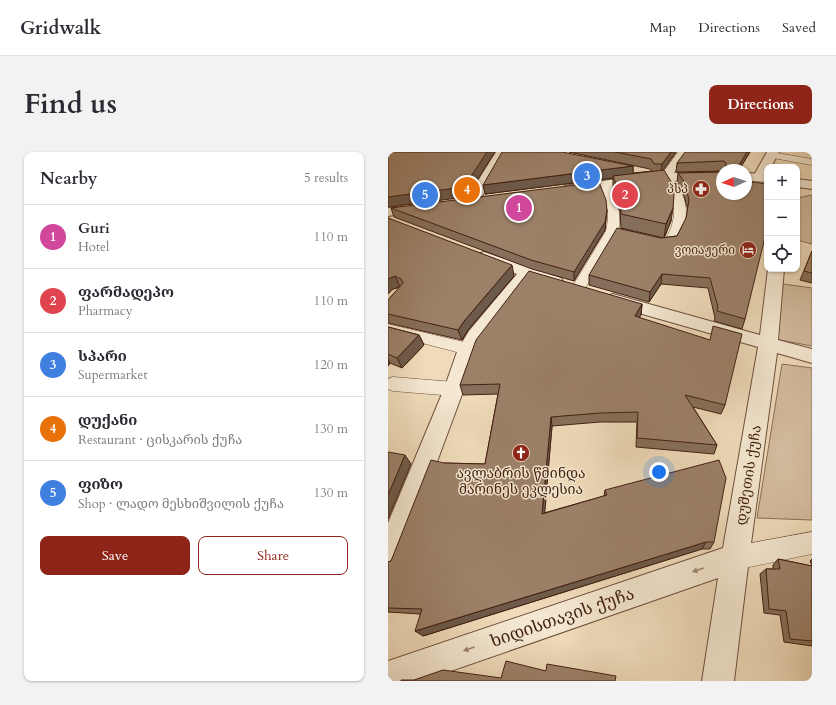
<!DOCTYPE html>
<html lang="en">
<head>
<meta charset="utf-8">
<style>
  :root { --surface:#fff; --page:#f2f2f3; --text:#2b2b33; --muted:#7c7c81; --line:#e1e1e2; --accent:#8f2418 }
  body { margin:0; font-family:Cardo,"Noto Serif Georgian",serif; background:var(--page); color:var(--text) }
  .controls { position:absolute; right:12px; top:12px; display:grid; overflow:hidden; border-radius:8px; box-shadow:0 1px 3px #0004 }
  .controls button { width:36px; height:36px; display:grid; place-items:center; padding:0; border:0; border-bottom:1px solid var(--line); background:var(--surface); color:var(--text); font:20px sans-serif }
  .compass { position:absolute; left:328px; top:12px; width:36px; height:36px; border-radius:50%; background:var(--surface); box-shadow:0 1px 3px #0004; rotate:267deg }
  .you { position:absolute; left:271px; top:320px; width:14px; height:14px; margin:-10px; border:3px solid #fff; border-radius:50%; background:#1a73e8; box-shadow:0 0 0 6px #1a73e833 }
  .badge { display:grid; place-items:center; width:26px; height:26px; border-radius:50%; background:var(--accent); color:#fff; font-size:13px; font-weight:700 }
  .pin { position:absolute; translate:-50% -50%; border:2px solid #fff; box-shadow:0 1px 4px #0006 }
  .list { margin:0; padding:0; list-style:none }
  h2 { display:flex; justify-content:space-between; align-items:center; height:52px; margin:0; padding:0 16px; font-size:17px }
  h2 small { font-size:13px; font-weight:400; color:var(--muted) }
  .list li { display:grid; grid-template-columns:26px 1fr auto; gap:12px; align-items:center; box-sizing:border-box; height:64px; padding:0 16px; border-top:1px solid var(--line) }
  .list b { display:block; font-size:15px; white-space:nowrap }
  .list p { margin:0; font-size:13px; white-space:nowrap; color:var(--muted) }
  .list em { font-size:13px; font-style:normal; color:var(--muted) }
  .actions { display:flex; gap:8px; padding:12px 16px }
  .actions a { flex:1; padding:9px 0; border:1px solid var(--accent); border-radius:8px; text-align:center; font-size:14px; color:var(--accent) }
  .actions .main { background:var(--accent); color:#fff }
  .icon { flex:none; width:22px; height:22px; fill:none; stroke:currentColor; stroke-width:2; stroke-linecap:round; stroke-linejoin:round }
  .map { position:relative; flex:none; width:424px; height:529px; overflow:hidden; border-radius:8px }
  header { display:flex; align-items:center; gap:24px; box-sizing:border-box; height:56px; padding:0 20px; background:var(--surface); border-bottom:1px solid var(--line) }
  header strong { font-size:19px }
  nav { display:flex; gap:22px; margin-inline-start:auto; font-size:14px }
  .intro { display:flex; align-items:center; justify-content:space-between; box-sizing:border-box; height:96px; padding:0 24px }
  h1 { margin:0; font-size:28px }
  .button { padding:10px 18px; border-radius:8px; background:var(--accent); color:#fff; font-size:14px; font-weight:700 }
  main { display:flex; gap:24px; padding:0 24px }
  aside { flex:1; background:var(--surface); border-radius:8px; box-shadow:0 1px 3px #0004 }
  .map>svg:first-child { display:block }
  .green { fill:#d2bb9d; stroke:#8a6e58 }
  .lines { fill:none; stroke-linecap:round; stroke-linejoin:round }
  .service-casing { stroke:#6e4f3c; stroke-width:1 }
  .minor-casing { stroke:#6e4f3c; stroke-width:2 }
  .tertiary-casing { stroke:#6e4f3c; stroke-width:2 }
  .service { fill:#f5e8d2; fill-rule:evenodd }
  .minor { fill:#f5e8d2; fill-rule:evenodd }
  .tertiary { fill:#f5e8d2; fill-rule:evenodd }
  .wall { fill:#866f5a; stroke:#432012 }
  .shaded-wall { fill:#6d5a4a; stroke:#432012 }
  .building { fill:#9c8169; stroke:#432012 }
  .oneway { fill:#9c8472 }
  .labels { text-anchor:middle; stroke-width:3; stroke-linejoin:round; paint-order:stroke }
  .far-poi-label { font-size:12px; fill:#432012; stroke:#f5e8d2; text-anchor:end }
  .poi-label { font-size:14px; fill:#432012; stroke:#f5e8d2 }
  .street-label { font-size:14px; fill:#432012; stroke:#f5e8d2 }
  .near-street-label { font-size:17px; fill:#432012; stroke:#f5e8d2 }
</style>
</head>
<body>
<header>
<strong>Gridwalk</strong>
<nav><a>Map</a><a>Directions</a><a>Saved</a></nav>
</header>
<div class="intro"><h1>Find us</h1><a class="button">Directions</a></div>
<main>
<aside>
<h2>Nearby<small>5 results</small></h2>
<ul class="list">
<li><span class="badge" style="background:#d1479c">1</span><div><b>Guri</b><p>Hotel</p></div><em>110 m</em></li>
<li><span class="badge" style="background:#e0444e">2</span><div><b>ფარმადეპო</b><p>Pharmacy</p></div><em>110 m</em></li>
<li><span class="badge" style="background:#3f7fe0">3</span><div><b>სპარი</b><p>Supermarket</p></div><em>120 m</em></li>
<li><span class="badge" style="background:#e8710a">4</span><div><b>დუქანი</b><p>Restaurant · ცისკარის ქუჩა</p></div><em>130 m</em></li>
<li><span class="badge" style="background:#3f7fe0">5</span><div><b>ფიზო</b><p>Shop · ლადო მესხიშვილის ქუჩა</p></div><em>130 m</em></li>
</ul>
<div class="actions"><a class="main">Save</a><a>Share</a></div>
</aside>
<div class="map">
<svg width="424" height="529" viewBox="0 0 424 529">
  <rect width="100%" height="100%" fill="#efdbba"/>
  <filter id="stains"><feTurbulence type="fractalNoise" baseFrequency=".005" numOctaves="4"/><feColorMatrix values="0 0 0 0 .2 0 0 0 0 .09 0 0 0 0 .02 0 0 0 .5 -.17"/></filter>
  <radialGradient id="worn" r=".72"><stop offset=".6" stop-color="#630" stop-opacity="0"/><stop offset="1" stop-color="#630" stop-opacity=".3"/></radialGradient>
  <path class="green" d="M424 43V92L409 88V46Z
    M395 132 424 136V194L386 187Z
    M394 212 424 216V368L369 366Z"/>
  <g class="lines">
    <defs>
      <path id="service" d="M290 0H300L283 25C302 46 303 70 286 93L272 95 228 84 195 140 190 142 185 140 183 137 218 79 220 67 219 56 210 33 212 31H220C229 44 233 61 231 77L272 87H277C287 74 289 52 282 38 279 33 275 29 272 25Z
        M383 0 424 7V13L379 5 378 3Z
        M0 172 80 191 86 193 88 197 86 201 80 203 0 182Z
        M5 225 66 230 72 232 75 237 72 242 66 244 5 239 0 237V227Z
        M424 380V402L347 418 339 414 335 406 339 398 347 394Z"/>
      <path id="minor" d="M108 0H120L90 51H80L78 48Z
        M379 0H391L383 15H379V22L375 28H367L365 25Z
        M96 100 173 126 175 130 173 134 167 135 142 127 95 188 90 197 76 237 14 404 10 414 0 418V371L56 237 70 197 81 179 129 122 90 108 88 105 90 102Z
        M380 117H396L390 188 424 197V211L389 201 361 406 346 529H314L330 426 34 529H0V509L335 396 370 195 219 152 216 148 219 144 225 142 372 183Z"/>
      <path id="tertiary" d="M334 20V28L277 29 182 41 177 40 175 37 177 34 182 33 277 21Z
        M358 21 379 22V30L358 29Z
        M409 27 424 29V37L409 35Z
        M34 51 39 52 41 55 39 58 0 64V56Z"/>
    </defs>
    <use href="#service" class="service-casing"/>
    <use href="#minor" class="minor-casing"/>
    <use href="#tertiary" class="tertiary-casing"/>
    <use href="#service" class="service"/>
    <use href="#minor" class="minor"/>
    <use href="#tertiary" class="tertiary"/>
  </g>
  <path class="wall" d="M181 0H288L275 18 283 69 276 86 233 76 232 59 225 37V26L97 42 245 14V21L264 19 262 17Z
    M362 0 351 18H334V19L288 20 289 11Z
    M334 20 357 167 354 177 326 169 327 166 320 136 273 132 261 150 201 133V123L273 86 289 84 298 67 300 58 295 41 289 30 290 21Z
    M3 56 219 58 218 67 217 78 186 129 144 117 6 65Z
    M0 66 126 124 80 178 74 188 0 171V148L12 135 5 137 0 142Z
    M424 99V131L412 128Z
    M254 152 253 163 251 165 337 253 333 262 305 255 329 293 326 302 248 295 249 270H212L164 274 156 361 216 344 217 338 326 390 322 397H314L35 484 32 462 0 460V410L3 409 56 311 97 312 110 242 75 243 72 233Z
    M0 175 31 183 36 193 14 216 2 211 0 214Z
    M390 407 424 414 422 409 424 407V494L396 490 392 463 376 461 372 422 378 417H385V413Z"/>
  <path class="shaded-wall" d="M99 0H107L78 45 0 55V45Z
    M283 0H288L273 21 274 12Z
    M359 0H362L351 18H348Z
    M245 14V24H225V26L97 42 95 33Z
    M285 56 283 69 276 86 278 72Z
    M219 58 218 67 217 78 186 129V120Z
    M124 113 126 124 80 178 74 188 70 178 77 168Z
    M274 122 273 132 261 150 262 140Z
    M7 124 12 135 5 137 0 142V127Z
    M254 152 253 163 246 174 247 164Z
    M31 183 36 193 14 216 9 206Z
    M0 207 2 211 0 214Z
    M163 265 164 274 156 370 154 362Z
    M17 303 23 312 0 367V343Z
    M318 390 314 397 35 484 27 479Z"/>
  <path class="building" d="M0 0H99L76 35 0 45Z
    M114 0H174L245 14 95 33Z
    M227 0H283L274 12H266L263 7Z
    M297 0H359L348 18H337L338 11 336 9 289 11Z
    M276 18 284 31 286 43 285 56 278 72 233 62V45L225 24Z
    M334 20V42H358V29L379 32V77L357 167 329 159 330 155 322 126 274 122 262 140 201 123 229 76 273 86 289 84 298 66 301 48 297 31 290 21Z
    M211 30 218 48 219 58 217 70 186 120 143 108 3 56Z
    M0 66 124 113 77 168 70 178 0 162V148L15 131 13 127 7 124 0 127Z
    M424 99V121L416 119Z
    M141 119 254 152 247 164 322 188 325 174 354 182 337 253 297 243 329 293 249 286 250 260 212 261 163 265 154 362 219 343 217 338 331 308 338 326 326 390H318L27 479 34 457 0 456V410L3 409 43 308 56 311 97 312 112 232 72 233 88 188Z
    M0 175 31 183 9 206 0 202Z
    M0 300 17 303 0 343Z
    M390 407 424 414V489L402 487 398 459 381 457 378 417H392Z
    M118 509 158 519 159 512 228 524 227 529H13V528H26L55 518 113 526Z"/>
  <defs><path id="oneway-solid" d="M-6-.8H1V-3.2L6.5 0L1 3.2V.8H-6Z"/></defs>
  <g class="oneway">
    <use href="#oneway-solid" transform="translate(310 418) rotate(161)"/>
    <use href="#oneway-solid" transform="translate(81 497) rotate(161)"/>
  </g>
  <defs>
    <symbol id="pharmacy-disc" viewBox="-11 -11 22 22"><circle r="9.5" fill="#8f2418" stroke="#f5e8d2"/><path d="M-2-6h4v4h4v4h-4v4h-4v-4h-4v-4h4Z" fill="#fff"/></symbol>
    <symbol id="hotel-disc" viewBox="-11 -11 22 22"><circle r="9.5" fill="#8f2418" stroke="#f5e8d2"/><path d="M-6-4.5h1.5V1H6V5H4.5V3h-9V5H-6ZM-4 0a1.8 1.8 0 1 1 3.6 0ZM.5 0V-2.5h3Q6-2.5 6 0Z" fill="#fff"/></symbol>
    <symbol id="church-disc" viewBox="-11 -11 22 22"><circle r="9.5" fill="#8f2418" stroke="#f5e8d2"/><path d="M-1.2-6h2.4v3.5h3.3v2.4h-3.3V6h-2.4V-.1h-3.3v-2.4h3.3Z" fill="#fff"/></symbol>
  </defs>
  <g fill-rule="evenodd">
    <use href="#pharmacy-disc" x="303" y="27" width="20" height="20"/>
    <use href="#hotel-disc" x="350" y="88" width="20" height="20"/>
    <use href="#church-disc" x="123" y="291" width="20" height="20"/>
  </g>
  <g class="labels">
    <g class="far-poi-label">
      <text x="300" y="41">პსპ</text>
      <text x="347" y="102">ვოიაჟერი</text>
    </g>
    <g class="poi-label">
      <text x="133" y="326">ავლაბრის წმინდა<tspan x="133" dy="16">მარინეს ეკლესია</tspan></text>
    </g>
    <g class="street-label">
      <text transform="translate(360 323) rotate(-81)" y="5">დუშეთის ქუჩა</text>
    </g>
    <g class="near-street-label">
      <text transform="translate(174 465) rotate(-19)" y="6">ხიდისთავის ქუჩა</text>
    </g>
  </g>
  <rect width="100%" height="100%" filter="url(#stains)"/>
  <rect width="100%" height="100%" fill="url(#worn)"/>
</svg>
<div class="controls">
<button>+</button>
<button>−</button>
<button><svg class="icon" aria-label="locate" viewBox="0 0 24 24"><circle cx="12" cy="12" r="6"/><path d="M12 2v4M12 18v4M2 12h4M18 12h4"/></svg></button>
</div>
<svg class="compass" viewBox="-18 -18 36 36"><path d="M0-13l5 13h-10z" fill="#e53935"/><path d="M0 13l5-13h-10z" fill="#7c7c81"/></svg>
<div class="you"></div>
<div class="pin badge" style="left:131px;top:56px;background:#d1479c">1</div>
<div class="pin badge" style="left:237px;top:43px;background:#e0444e">2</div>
<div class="pin badge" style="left:199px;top:24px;background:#3f7fe0">3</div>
<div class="pin badge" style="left:79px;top:38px;background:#e8710a">4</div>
<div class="pin badge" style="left:37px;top:43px;background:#3f7fe0">5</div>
</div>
</main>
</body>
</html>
